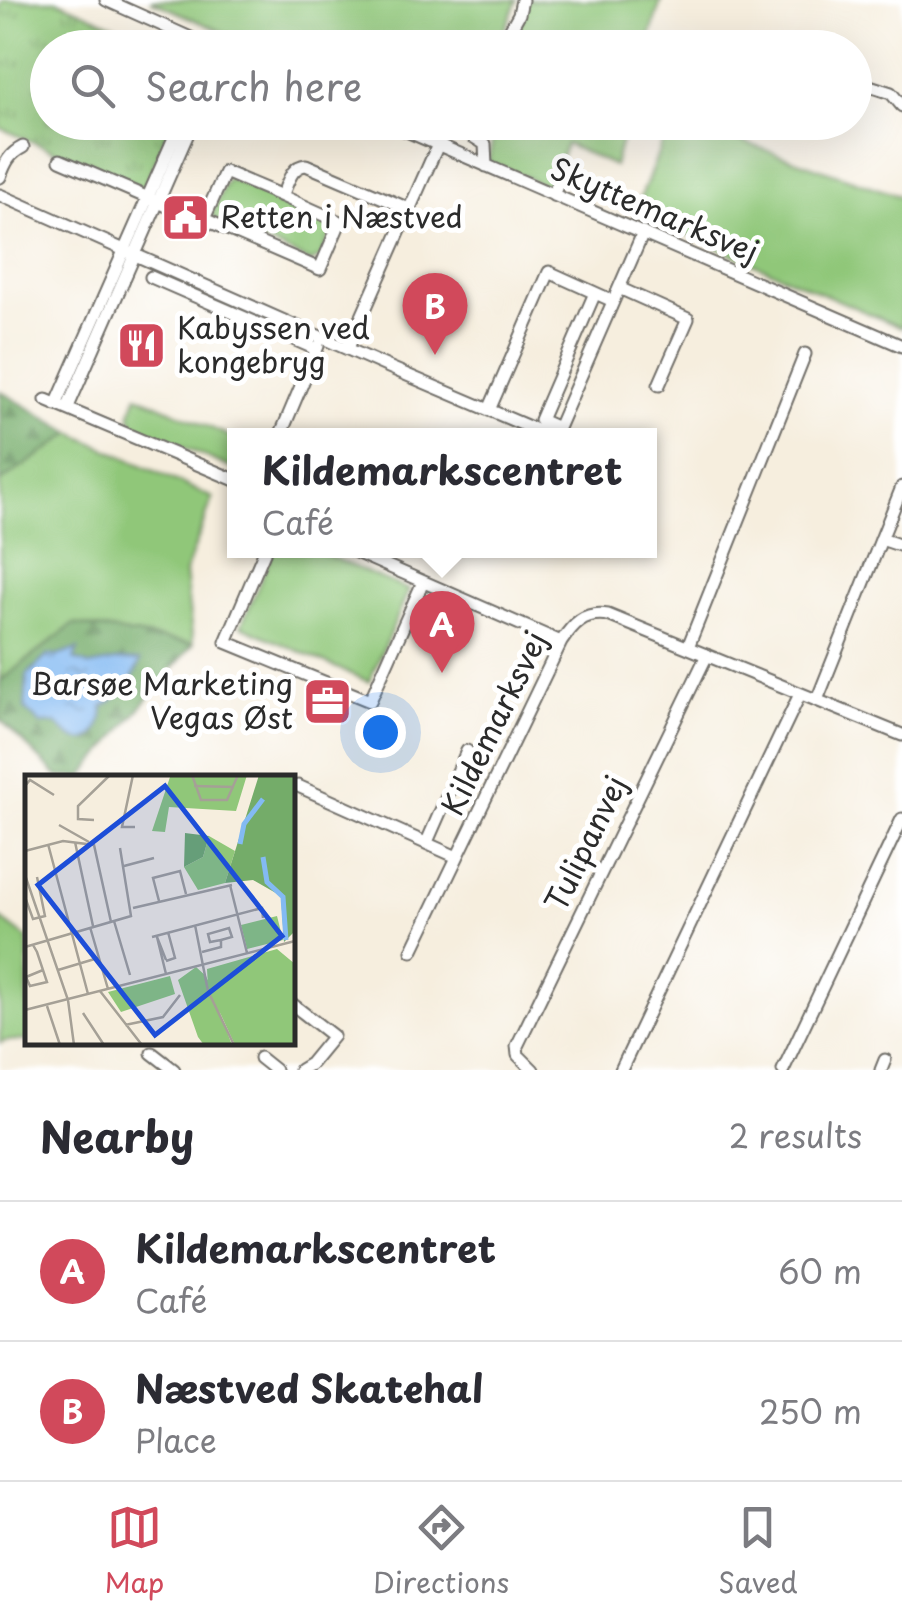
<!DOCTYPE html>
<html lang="en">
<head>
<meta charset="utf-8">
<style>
  :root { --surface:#fff; --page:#f2f2f3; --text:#2b2b33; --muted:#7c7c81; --line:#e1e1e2; --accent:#d1495b }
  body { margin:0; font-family:"Playpen Sans",sans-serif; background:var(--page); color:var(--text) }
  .you { position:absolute; left:380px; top:732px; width:35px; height:35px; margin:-25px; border:8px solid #fff; border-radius:50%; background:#1a73e8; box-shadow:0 0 0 15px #1a73e833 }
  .badge { display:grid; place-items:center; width:65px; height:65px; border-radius:50%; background:var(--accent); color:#fff; font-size:32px; font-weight:700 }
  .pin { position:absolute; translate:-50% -82px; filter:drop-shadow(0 2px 5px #0008) }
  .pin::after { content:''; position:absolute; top:52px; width:35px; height:30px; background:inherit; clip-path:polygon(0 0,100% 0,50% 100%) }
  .popup { position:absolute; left:227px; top:428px; width:430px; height:130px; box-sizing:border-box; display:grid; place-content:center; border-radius:0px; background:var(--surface); filter:drop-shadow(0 2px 8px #0005); font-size:32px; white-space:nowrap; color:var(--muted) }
  .popup b { font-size:38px; color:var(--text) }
  .popup::after { content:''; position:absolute; left:50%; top:100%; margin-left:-20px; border:20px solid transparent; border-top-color:var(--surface) }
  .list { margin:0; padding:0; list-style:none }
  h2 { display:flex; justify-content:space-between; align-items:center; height:130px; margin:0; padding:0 40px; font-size:42px }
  h2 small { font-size:32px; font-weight:400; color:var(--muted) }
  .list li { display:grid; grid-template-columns:65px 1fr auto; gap:30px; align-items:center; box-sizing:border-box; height:140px; padding:0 40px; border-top:2px solid var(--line) }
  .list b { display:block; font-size:38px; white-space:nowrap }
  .list p { margin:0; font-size:32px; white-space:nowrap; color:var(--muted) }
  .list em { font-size:32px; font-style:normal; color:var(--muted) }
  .icon { flex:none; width:55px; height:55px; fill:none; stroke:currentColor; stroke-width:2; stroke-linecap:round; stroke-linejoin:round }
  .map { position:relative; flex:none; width:902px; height:1070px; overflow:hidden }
  .search { position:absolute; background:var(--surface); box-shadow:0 10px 40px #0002; left:30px; right:30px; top:30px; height:110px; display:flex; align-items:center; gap:25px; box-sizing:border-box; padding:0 35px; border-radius:55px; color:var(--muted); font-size:38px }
  .sheet { height:410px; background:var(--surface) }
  nav { display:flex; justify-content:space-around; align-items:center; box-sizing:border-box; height:140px; border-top:2px solid var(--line); background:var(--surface); font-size:28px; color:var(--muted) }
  nav a { display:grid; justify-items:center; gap:5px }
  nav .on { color:var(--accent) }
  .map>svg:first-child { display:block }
  .green { fill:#90c779; stroke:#5e7952; stroke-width:2.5 }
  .forest { fill:url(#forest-firs); stroke:#506c4a; stroke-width:2.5 }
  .park { fill:url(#park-tufts); stroke:#5e7952; stroke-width:2.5 }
  .water { fill:url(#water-ripples); stroke:#57728f; stroke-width:2.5 }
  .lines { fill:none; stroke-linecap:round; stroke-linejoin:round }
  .minor-casing { stroke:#726f6a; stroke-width:15 }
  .minor { stroke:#fff; stroke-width:11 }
  .labels { text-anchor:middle; stroke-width:10; stroke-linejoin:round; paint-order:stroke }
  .street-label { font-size:30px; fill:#2b2b2b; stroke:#fff }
  .poi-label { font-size:30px; fill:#2b2b2b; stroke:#fff; text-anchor:start }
  .inset-river { fill:none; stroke:#83baf3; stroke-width:5 }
  .inset-road { fill:none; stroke:#a5a096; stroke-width:2.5 }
  .view { fill:#1d4ed8; fill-opacity:0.15; stroke:#1d4ed8; stroke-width:5 }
  .inset-edge { fill:none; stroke:#2b2b2b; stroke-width:5 }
</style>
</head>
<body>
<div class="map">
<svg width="902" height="1070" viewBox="0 0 902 1070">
  <defs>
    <pattern id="forest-firs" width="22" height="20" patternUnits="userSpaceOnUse" patternTransform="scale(2.5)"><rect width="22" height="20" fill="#74ac69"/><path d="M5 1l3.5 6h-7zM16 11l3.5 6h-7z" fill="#5f8c57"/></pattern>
    <pattern id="park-tufts" width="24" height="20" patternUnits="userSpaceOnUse" patternTransform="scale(2.5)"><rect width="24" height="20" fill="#90c779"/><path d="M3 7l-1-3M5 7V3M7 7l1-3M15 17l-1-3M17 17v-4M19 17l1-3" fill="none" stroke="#76a263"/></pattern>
    <pattern id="water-ripples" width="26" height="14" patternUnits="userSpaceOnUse" patternTransform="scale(2.5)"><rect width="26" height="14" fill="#83baf3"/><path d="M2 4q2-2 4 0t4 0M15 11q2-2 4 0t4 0" fill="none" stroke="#6b97c5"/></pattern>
  </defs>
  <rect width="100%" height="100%" fill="#fff"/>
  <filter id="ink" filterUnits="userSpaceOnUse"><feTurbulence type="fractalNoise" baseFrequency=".01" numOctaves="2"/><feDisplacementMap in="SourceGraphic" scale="20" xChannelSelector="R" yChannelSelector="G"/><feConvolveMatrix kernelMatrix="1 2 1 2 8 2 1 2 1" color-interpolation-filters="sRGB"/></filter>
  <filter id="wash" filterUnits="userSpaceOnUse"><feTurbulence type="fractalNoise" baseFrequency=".0048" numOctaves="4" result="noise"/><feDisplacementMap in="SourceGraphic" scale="40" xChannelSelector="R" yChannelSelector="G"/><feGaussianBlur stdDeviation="2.25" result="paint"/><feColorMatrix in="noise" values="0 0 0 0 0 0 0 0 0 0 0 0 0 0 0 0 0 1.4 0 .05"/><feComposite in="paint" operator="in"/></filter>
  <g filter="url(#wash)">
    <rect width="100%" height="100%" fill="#f6eede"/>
    <path class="green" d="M150 0H517L505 30 492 48 280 47 227 34Z
      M527 0H661L647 47 505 48C516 33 522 18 527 0Z
      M496 123H626L614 166 566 144 549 187 488 162Z
      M670 123H688L902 197V328L635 212Z
      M227 180H233L330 222 333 229 321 257 311 262 217 221 211 215Z
      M137 395 234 438V469L135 427 130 414Z
      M72 433 213 498 185 573 193 644 74 624 0 681V482Z
      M273 551H317L409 590 369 682 241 626Z
      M0 918 28 939 27 1040 4 1041 0 1043Z"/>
    <path class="forest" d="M0 391 72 433 0 482Z
      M74 624 193 644 83 777H58L0 719V681Z"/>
    <path class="park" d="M3 0H56L164 47 48 48V122L172 123 144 189 0 128V6Z"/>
    <path class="water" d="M78 649 74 659 90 666 121 660 140 661C134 680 120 696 103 707 103 722 95 746 76 739 68 736 62 729 56 723L41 724 25 709 27 675 48 655 57 656Z"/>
  </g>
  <g filter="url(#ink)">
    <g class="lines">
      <defs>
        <path id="minor" d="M106 0 213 48
          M500 48 519 14 522 0
          M854 81 891 93 902 106
          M386 122 902 346
          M450 122 485 144 486 166
          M60 160 174 209
          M0 177C5 163 9 154 23 147
          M0 195 386 366 550 436
          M553 195 565 167
          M282 196 340 222 320 269 204 219 225 172 282 196C288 183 291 166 306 165L409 209
          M151 277 316 349
          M619 288 688 319 659 385
          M595 293 540 420 558 428 643 233
          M348 348 448 122
          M46 400 235 480
          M56 405 181 122
          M67 409 193 122
          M489 410 549 272 613 301
          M280 436 318 346
          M881 539 902 546
          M265 550 226 642 370 701 423 582
          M351 550 561 642
          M688 647 805 354
          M817 700 902 487
          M298 786 457 857
          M427 842 467 751
          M412 951 561 642C573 624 584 611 608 615L902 735
          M292 1004 333 1036 310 1064 300 1070
          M152 1053 174 1070
          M260 1058 275 1070
          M533 1070 518 1055 517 1046 707 655
          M621 1070 800 694
          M783 1070 902 819
          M881 1070 885 1060"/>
      </defs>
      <use href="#minor" class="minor-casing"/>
      <use href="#minor" class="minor"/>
    </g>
  </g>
  <defs>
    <symbol id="civic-square" viewBox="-11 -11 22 22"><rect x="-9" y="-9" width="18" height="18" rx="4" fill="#d1495b" stroke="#fff"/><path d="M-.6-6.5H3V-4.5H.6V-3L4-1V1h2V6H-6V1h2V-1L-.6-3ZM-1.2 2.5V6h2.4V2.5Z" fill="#fff"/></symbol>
    <symbol id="restaurant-square" viewBox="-11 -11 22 22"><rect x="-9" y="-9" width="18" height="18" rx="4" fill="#d1495b" stroke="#fff"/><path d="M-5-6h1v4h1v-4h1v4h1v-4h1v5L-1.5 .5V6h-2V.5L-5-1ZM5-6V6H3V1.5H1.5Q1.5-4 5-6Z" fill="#fff"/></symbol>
    <symbol id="office-square" viewBox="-11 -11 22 22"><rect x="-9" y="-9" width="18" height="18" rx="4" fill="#d1495b" stroke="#fff"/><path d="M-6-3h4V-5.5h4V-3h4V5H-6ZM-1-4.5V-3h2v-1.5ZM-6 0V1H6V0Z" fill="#fff"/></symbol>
  </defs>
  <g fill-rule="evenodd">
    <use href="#civic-square" x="158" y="190" width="55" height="55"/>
    <use href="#restaurant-square" x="114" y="318" width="55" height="55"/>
    <use href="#office-square" x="300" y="674" width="55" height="55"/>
  </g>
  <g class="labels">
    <g class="street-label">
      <text transform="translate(654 211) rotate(23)" y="10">Skyttemarksvej</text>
      <text transform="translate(495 724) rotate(-64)" y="10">Kildemarksvej</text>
      <text transform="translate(587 844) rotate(-64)" y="10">Tulipanvej</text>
    </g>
    <g class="poi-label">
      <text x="220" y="228">Retten i Næstved</text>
      <text x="177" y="339">Kabyssen ved<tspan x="177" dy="34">kongebryg</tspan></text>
      <text x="293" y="695" text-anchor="end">Barsøe Marketing<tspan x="293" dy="34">Vegas Øst</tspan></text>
    </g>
  </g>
  <g transform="translate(25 775)">
    <rect width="270" height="270" fill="#f6eede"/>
    <path d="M222 0 211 36 144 32 140 57 127 56 145 2 121 0ZM184 61 210 76 200 108 173 115 159 92 178 82ZM252 174 270 189V270H210L183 212 182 194ZM171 192 181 201 207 270H179L173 262 153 205ZM145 201 150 219 96 237 83 217Z" fill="#90c779"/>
    <path d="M234 0H270V156L259 167 256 121 228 105 200 108ZM160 58 184 61 178 82 159 92Z" fill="#74ac69"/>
    <path d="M252 141 258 165 222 174 216 150Z" fill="#90c779"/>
    <path class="inset-river" d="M215 69 219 49 238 24M238 82 242 107 258 122 261 165"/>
    <path class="inset-road" d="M108 0 97 52H110M167 0 176 25H202L213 0M0 11 5 5 29 20M169 11 209 12M69 45 53 44V31L85 0M34 50 64 67M50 67 68 151M23 69 63 219M0 76 38 66 69 70 86 147M99 91 129 83M0 100 43 225 49 270M205 110 222 178M0 122 8 144 20 141 12 102M134 126 128 103 155 96 161 119M108 133 207 110M89 146 105 200M170 150 183 216 209 270M65 152 83 214M127 162 237 133 238 143M8 170 12 177 22 207 5 211 1 202 18 195M0 172 106 141 95 73M177 177 196 172V165L207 162 204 153 183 159 185 167 196 165M141 186 150 183 143 157M33 195 73 183M141 199 132 162 141 185M75 216 117 270M22 231 35 270M0 235 270 166M58 238 79 270M100 250 138 242 155 220"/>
    <path class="view" d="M140 11 257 161 130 260 13 110Z"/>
    <rect width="270" height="270" class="inset-edge"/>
  </g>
</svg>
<div class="you"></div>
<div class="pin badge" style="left:442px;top:673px">A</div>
<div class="popup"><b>Kildemarkscentret</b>Café</div>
<div class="pin badge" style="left:435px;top:355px">B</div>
<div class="search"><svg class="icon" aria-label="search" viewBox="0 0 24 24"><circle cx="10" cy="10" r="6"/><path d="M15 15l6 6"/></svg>Search here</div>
</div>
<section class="sheet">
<h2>Nearby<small>2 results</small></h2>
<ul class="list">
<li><span class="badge">A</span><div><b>Kildemarkscentret</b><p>Café</p></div><em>60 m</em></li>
<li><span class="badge">B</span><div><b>Næstved Skatehal</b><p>Place</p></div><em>250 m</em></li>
</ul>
</section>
<nav>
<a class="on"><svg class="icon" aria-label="map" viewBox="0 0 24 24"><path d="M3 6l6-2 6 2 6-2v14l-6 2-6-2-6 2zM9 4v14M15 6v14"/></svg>Map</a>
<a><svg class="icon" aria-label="directions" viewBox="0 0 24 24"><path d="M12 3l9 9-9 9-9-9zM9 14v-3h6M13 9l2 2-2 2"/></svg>Directions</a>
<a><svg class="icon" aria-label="saved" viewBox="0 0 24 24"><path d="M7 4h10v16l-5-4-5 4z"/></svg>Saved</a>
</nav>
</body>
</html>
